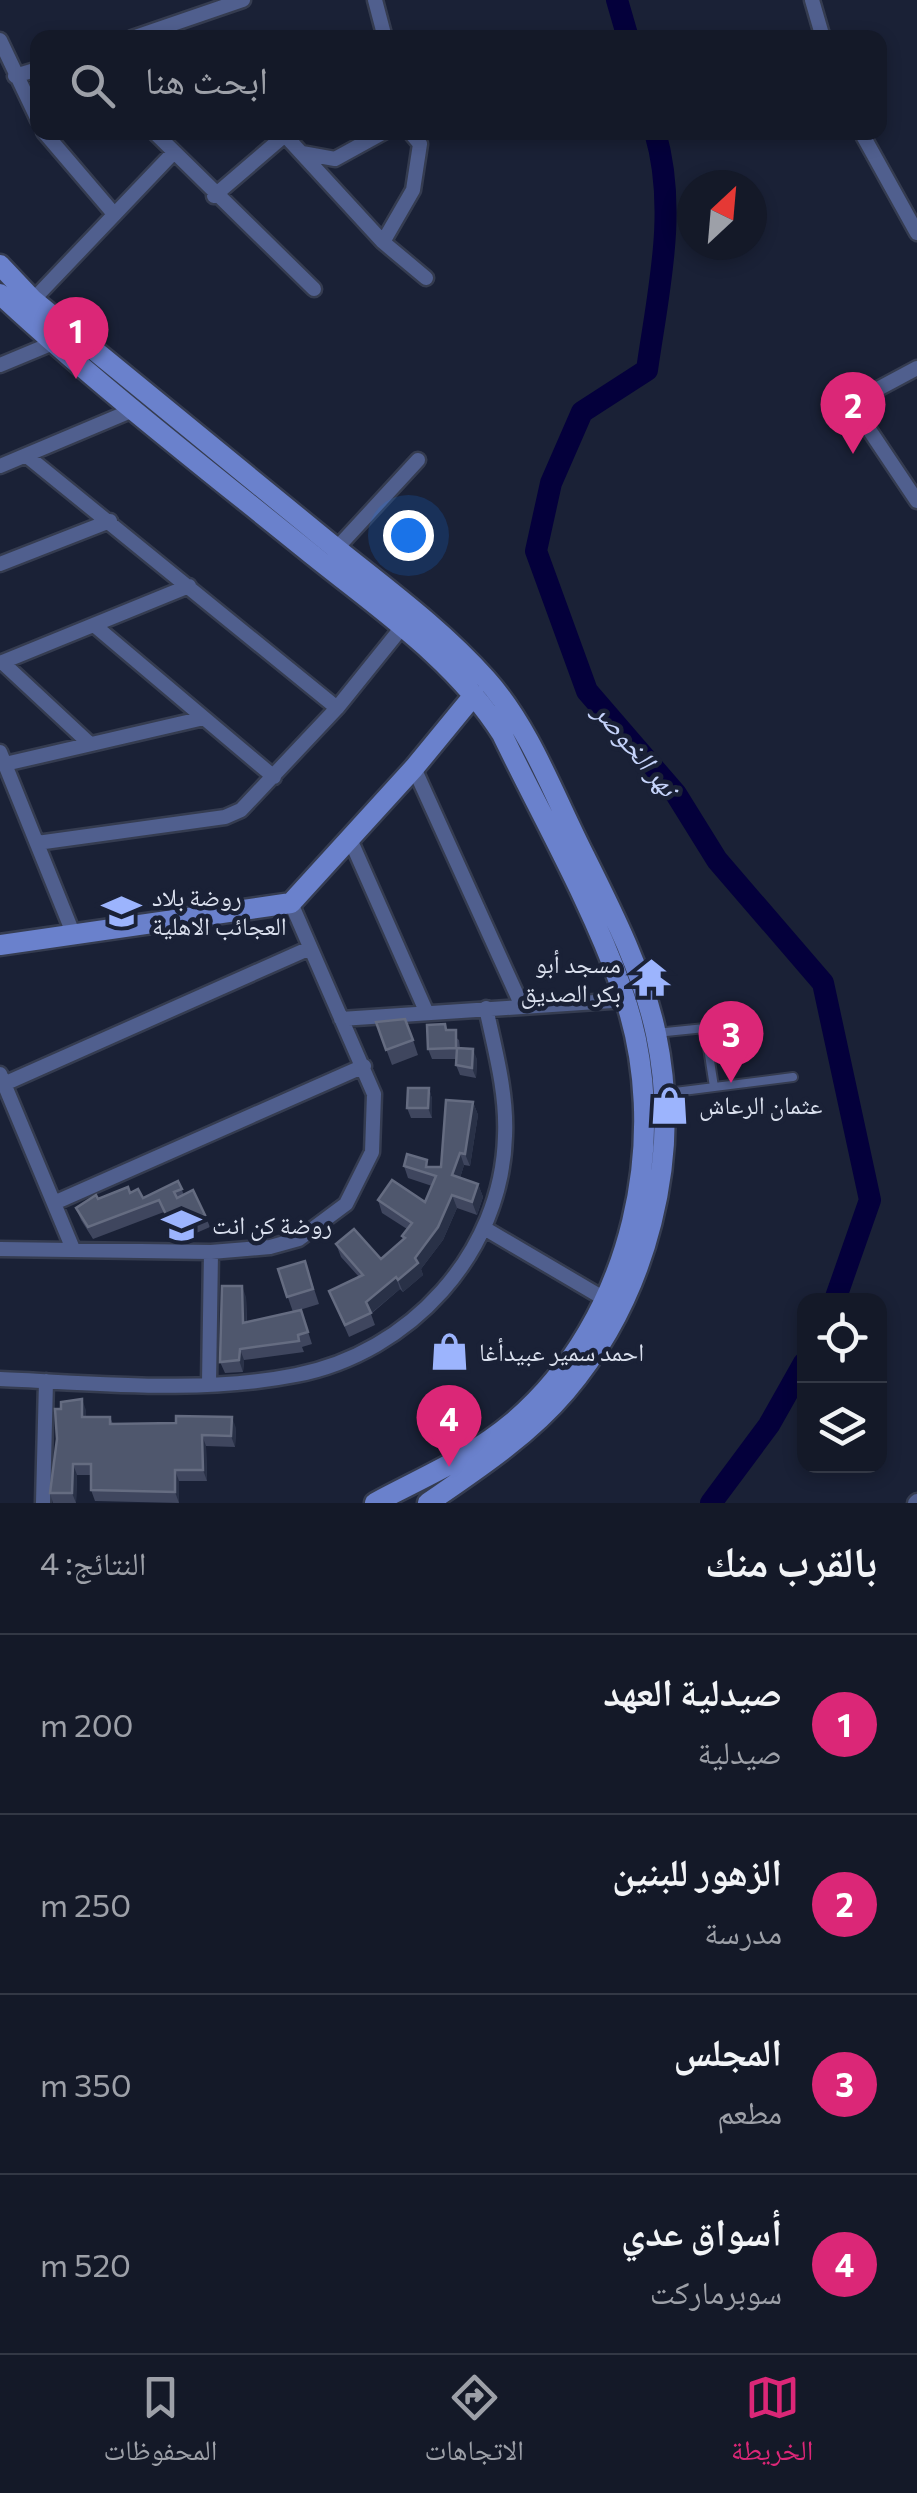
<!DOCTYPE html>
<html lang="ar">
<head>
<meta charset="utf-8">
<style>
  :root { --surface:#141928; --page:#1d2230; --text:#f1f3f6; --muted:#9da0a8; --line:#333845; --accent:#db2777 }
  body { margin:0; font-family:Commissioner,"Noto Naskh Arabic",sans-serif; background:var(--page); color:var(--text); direction:rtl }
  .controls { position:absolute; right:30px; bottom:30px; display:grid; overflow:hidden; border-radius:20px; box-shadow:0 5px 15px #0003 }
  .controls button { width:90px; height:90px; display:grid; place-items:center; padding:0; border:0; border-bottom:2px solid var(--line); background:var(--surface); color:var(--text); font:50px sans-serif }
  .compass { position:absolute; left:677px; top:170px; width:90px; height:90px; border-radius:50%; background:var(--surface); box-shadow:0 5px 15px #0003; rotate:26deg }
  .you { position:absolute; left:408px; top:535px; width:35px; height:35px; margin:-25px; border:8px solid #fff; border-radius:50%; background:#1a73e8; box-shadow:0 0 0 15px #1a73e833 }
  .badge { display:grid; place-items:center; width:65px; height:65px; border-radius:50%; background:var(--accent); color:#fff; font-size:32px; font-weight:700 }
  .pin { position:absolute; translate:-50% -82px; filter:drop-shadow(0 2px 5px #0008) }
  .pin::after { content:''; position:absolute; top:52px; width:35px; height:30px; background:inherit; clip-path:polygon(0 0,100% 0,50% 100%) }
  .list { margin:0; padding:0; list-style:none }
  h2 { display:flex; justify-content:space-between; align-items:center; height:130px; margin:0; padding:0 40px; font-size:42px }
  h2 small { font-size:32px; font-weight:400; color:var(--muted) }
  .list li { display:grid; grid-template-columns:65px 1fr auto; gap:30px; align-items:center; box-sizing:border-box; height:180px; padding:0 40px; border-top:2px solid var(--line) }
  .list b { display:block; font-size:38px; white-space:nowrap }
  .list p { margin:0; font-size:32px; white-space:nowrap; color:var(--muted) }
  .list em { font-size:32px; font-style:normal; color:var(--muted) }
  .icon { flex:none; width:55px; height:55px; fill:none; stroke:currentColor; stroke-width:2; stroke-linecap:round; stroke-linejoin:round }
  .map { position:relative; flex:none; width:917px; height:1503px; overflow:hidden; direction:ltr }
  .search { position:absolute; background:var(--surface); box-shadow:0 5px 15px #0003; left:30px; right:30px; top:30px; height:110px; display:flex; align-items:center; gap:25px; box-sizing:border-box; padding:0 35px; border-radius:20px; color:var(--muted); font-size:38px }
  .sheet { height:850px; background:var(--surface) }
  nav { display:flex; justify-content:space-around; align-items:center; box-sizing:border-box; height:140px; border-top:2px solid var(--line); background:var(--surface); font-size:28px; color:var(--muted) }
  nav a { display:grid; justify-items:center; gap:5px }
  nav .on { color:var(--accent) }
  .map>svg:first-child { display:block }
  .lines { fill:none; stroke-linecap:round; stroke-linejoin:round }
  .river { stroke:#04003b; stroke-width:22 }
  .lane-casing { stroke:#353c50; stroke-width:12 }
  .street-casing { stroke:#353c50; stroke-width:19 }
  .secondary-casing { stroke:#353c50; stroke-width:25 }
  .lane { stroke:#505f8e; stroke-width:8 }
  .street { stroke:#505f8e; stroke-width:14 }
  .secondary { stroke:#6a81cc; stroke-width:20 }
  .wall { fill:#3f465e }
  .shaded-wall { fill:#293147 }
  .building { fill:#4f576d; stroke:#656c81; stroke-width:2.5 }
  .labels { text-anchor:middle; stroke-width:9; stroke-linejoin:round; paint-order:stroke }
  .poi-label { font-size:25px; fill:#d9dfed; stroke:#1a2136; text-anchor:start }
  .water-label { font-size:28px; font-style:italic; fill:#c5d3fa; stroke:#1a2136 }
</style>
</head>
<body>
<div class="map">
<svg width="917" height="1503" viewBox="0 0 917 1503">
  <rect width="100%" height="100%" fill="#1a2136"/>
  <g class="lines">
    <path class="river" d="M617 0 628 38
      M655 132C678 210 658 292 647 370L582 412 551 483 536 551 587 691 676 794 717 860 823 983 870 1200 835 1300
      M711 1503 769 1425 804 1363"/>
    <defs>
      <path id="lane" d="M656 1033 705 1028 714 1087
        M667 1093 793 1077"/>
      <path id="street" d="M375 0 385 38
        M812 0 823 38
        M132 38 243 0
        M0 40 38 120
        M15 76 38 69
        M44 132 114 214
        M154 132 314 289
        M282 132 383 242 426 278
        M861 132 917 233
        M302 153 335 159 384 132
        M214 196 285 135
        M383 242 413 190 420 144 410 132
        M33 300 174 152
        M0 365 53 343
        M917 368 861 398 856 410 917 501
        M27 456 337 708
        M0 466 133 410
        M336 549 418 460
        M0 564 110 521
        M94 625 274 777
        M2 662 90 744
        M0 663 189 586
        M0 752 73 933
        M5 764 204 718
        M414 768 521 1004
        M350 839 426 1011
        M37 843 225 817 241 810 337 708 407 621
        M341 1019 626 1000
        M0 1074 73 1249
        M4 1084 310 948
        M54 1203 364 1066
        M484 1228 603 1298
        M0 1249 211 1252 270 1247 299 1239 346 1204 372 1152 374 1094 291 903
        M0 1379C96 1383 201 1394 296 1375 410 1353 502 1253 505 1136 507 1093 495 1050 486 1008
        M209 1384 211 1252
        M43 1503 46 1381
        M915 1503 917 1501"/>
      <path id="secondary" d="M0 265 33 300C129 379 225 458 321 536 377 582 438 625 486 679 530 728 554 796 584 855 612 911 643 972 656 1034 682 1158 648 1294 566 1391 528 1436 476 1470 428 1503
        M0 294C100 387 209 471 315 557 381 610 456 661 502 734 542 817 590 900 621 987 675 1133 633 1321 512 1423 472 1457 421 1478 375 1503
        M0 945 291 903 414 768 474 695"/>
    </defs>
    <use href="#lane" class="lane-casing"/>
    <use href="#street" class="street-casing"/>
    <use href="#secondary" class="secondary-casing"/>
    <use href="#lane" class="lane"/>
    <use href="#street" class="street"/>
    <use href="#secondary" class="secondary"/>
  </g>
  <path class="wall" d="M376 1022 413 1040 418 1055 392 1065Z
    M445 1024 447 1030 459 1040 460 1048 477 1059 476 1078 460 1075 456 1065 457 1059H432L428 1049Z
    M429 1088 432 1099V1118H411L407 1108Z
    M473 1102 478 1115 470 1166 464 1165 460 1178 478 1184 483 1197 477 1215 457 1208 443 1240 421 1269 423 1275 403 1292 400 1289 371 1314 375 1325 349 1337 329 1291 359 1277 341 1257 336 1244 381 1259 403 1240 402 1236 407 1229 382 1213 378 1200 425 1202 432 1186 408 1178 404 1166 441 1167Z
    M178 1181 184 1195 205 1215 210 1227 178 1241 164 1212 93 1239 81 1220 76 1208 98 1199 130 1193 143 1198Z
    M305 1261 319 1304 293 1312 278 1269Z
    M246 1297 247 1322 301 1310 312 1344 302 1347 304 1352 244 1360 243 1372 225 1373 220 1362Z
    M86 1410V1417H110L113 1424 236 1428 235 1447 206 1446 207 1481H179V1503L95 1501 91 1490V1475H77L76 1503H53L50 1493 57 1439Z"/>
  <path class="shaded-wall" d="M473 1049 477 1059 476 1078 472 1068Z
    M429 1088 432 1099V1118L428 1108Z
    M473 1102 478 1115 470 1166 465 1154Z
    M460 1153 464 1165 457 1187 452 1175Z
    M478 1184 483 1197 477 1215 472 1202Z
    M452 1195 457 1208 443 1240 421 1269 423 1275 403 1292 398 1280 415 1258Z
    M396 1277 400 1289 370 1314 366 1302Z
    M242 1286 246 1297 247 1335 243 1323Z
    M240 1349 244 1360 243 1372 239 1360Z
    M82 1399 86 1410V1428L82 1417Z
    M232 1417 236 1428 235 1447 231 1436Z
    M202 1435 206 1446 207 1481 203 1470Z
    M73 1464 77 1475 76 1503 72 1493Z
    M175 1470 179 1481V1503L175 1492Z"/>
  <path class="building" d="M405 1019 413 1040 386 1050 376 1022Z
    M445 1024 446 1030H456V1048L428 1049 427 1025Z
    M457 1048 473 1049 472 1068 456 1065Z
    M408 1088H429L428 1108H407Z
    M446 1100 473 1102 465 1154 460 1153 452 1175 478 1184 472 1202 452 1195 438 1227 415 1258 418 1263 398 1280 396 1277 366 1302 371 1313 345 1325 329 1291 363 1275 336 1244 354 1229 381 1259 405 1238 402 1236 412 1223 378 1200 392 1180 425 1202 436 1176 404 1166 407 1154 427 1160 426 1167H441Z
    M178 1181 182 1189 174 1192 177 1198 193 1190 205 1215 173 1229 159 1200 88 1227 76 1208 96 1195 98 1199 128 1187 130 1193 138 1189 143 1198Z
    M305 1261 313 1289 287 1297 278 1269Z
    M222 1286H242L243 1323 301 1310 308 1332 298 1335 299 1341 240 1349 239 1360 220 1362Z
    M82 1399V1417H110V1424L176 1423V1416L232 1417 231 1436 202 1435 203 1470H175V1492L91 1490V1464H73L72 1493H50L57 1439 55 1409H61V1402Z"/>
  <defs>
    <symbol id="school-bare" viewBox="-9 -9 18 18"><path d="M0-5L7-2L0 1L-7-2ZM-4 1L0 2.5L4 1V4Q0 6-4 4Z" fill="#9cb4fd" stroke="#1a2136" stroke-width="2.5" paint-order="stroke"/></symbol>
    <symbol id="temple-bare" viewBox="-9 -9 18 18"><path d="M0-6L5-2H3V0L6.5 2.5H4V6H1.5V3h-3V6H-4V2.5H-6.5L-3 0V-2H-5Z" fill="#9cb4fd" stroke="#1a2136" stroke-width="2.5" paint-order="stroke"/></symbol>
    <symbol id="shop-bare" viewBox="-9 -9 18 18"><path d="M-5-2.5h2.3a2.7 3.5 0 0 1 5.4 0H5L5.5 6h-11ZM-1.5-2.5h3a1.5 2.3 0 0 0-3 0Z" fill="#9cb4fd" stroke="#1a2136" stroke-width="2.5" paint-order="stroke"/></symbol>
  </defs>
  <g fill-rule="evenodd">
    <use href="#school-bare" x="94" y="884" width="55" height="55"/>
    <use href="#temple-bare" x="624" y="950" width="55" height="55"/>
    <use href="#shop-bare" x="642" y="1078" width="55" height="55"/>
    <use href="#school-bare" x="154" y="1198" width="55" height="55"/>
    <use href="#shop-bare" x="422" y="1324" width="55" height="55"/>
  </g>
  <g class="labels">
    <g class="poi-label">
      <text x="152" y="906">روضة بلاد<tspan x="152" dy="29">العجائب الاهلية</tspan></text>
      <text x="621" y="973" text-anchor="end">مسجد أبو<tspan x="621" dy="29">بكر الصديق</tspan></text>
      <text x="699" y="1114">عثمان الرعاش</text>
      <text x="212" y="1234">روضة كن انت</text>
      <text x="479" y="1361">احمد سمير عبيدأغا</text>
    </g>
    <g class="water-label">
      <text transform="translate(636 749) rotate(50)" y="10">نهر الخوصر</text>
    </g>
  </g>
</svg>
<div class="controls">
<button><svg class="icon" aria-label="locate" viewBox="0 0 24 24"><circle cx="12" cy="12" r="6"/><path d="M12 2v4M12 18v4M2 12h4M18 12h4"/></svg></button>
<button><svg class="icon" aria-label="layers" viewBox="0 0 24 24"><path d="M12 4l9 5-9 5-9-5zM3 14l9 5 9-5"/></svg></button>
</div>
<svg class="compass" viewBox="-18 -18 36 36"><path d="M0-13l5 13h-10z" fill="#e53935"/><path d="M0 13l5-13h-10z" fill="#9da0a8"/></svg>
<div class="you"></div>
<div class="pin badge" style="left:76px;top:379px">1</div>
<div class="pin badge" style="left:853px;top:454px">2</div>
<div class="pin badge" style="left:731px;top:1083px">3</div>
<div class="pin badge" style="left:449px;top:1467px">4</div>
<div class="search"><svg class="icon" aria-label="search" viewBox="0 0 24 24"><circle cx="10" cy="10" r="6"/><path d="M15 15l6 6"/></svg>ابحث هنا</div>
</div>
<section class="sheet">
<h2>بالقرب منك<small>النتائج: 4</small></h2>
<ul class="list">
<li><span class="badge">1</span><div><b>صيدلية العهد</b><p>صيدلية</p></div><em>200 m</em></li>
<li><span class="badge">2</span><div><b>الزهور للبنين</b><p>مدرسة</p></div><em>250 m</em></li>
<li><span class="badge">3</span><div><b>المجلس</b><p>مطعم</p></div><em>350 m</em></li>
<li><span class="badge">4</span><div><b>أسواق عدي</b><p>سوبرماركت</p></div><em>520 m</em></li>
</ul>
</section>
<nav>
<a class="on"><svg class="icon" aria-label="map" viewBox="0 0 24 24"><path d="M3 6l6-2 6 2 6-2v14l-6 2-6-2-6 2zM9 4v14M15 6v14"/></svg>الخريطة</a>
<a><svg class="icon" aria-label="directions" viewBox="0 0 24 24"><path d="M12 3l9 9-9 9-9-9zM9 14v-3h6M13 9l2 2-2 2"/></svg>الاتجاهات</a>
<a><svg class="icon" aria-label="saved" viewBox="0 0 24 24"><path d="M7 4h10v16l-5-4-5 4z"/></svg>المحفوظات</a>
</nav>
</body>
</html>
